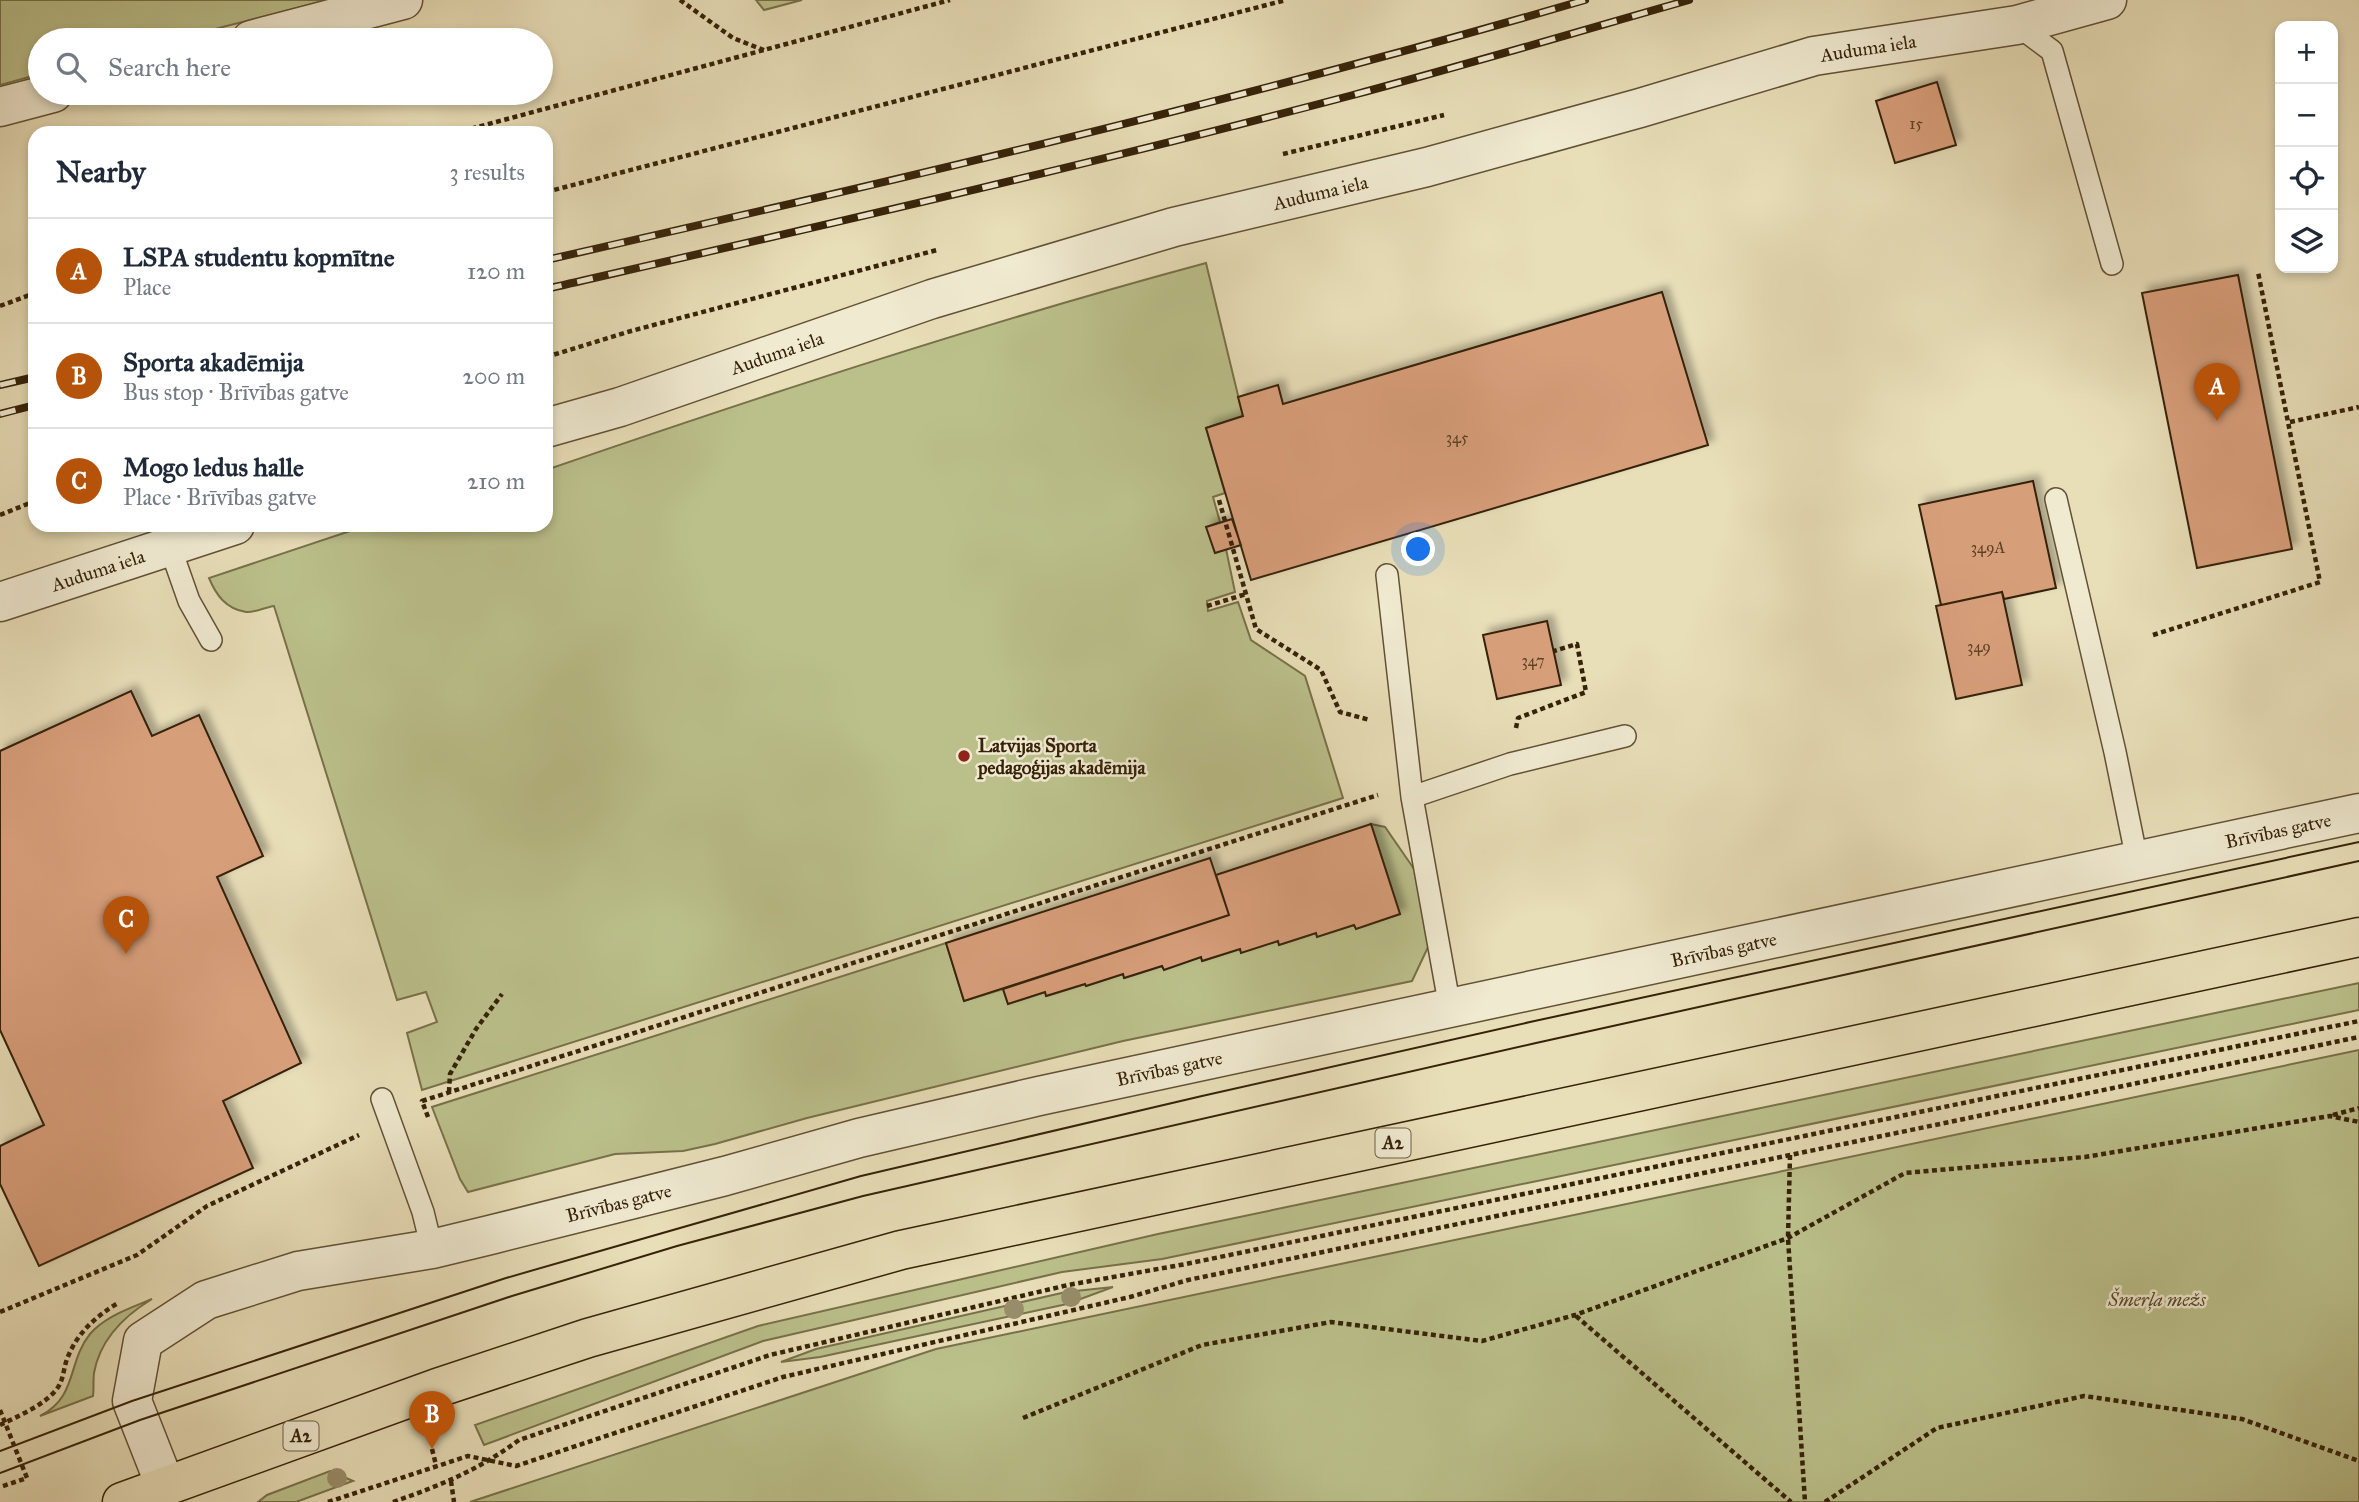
<!DOCTYPE html>
<html lang="en">
<head>
<meta charset="utf-8">
<style>
  :root { --surface:#fff; --page:#f6f6f7; --text:#1f2937; --muted:#747a83; --line:#e0e1e3; --accent:#b45309 }
  body { margin:0; font-family:"IM FELL Great Primer",serif; background:var(--page); color:var(--text) }
  .controls { position:absolute; right:21px; top:21px; display:grid; overflow:hidden; border-radius:14px; box-shadow:0 4px 10px #0003 }
  .controls button { width:63px; height:63px; display:grid; place-items:center; padding:0; border:0; border-bottom:2px solid var(--line); background:var(--surface); color:var(--text); font:35px sans-serif }
  .you { position:absolute; left:1419px; top:550px; width:24px; height:24px; margin:-18px; border:5px solid #fff; border-radius:50%; background:#1a73e8; box-shadow:0 0 0 10px #1a73e833 }
  .badge { display:grid; place-items:center; width:46px; height:46px; border-radius:50%; background:var(--accent); color:#fff; font-size:23px; font-weight:700 }
  .pin { position:absolute; translate:-50% -58px; filter:drop-shadow(0 2px 4px #0008) }
  .pin::after { content:''; position:absolute; top:37px; width:24px; height:21px; background:inherit; clip-path:polygon(0 0,100% 0,50% 100%) }
  .list { margin:0; padding:0; list-style:none }
  h2 { display:flex; justify-content:space-between; align-items:center; height:91px; margin:0; padding:0 28px; font-size:30px }
  h2 small { font-size:23px; font-weight:400; color:var(--muted) }
  .list li { display:grid; grid-template-columns:46px 1fr auto; gap:21px; align-items:center; box-sizing:border-box; height:105px; padding:0 28px; border-top:2px solid var(--line) }
  .list b { display:block; font-size:26px; white-space:nowrap }
  .list p { margin:0; font-size:23px; white-space:nowrap; color:var(--muted) }
  .list em { font-size:23px; font-style:normal; color:var(--muted) }
  .icon { flex:none; width:38px; height:38px; fill:none; stroke:currentColor; stroke-width:2; stroke-linecap:round; stroke-linejoin:round }
  .map { position:relative; flex:none; width:2359px; height:1502px; overflow:hidden }
  .search { position:absolute; background:var(--surface); box-shadow:0 4px 10px #0003; left:28px; top:28px; width:525px; height:77px; display:flex; align-items:center; gap:18px; box-sizing:border-box; padding:0 24px; border-radius:38px; color:var(--muted); font-size:26px }
  .panel { position:absolute; background:var(--surface); box-shadow:0 4px 10px #0003; left:28px; top:126px; width:525px; height:406px; border-radius:21px }
  .map>svg:first-child { display:block }
  .green { fill:#bbc08b; stroke:#78714a; stroke-width:2 }
  .building { fill:#d79e7a; stroke:#362209; stroke-width:2; filter:url(#shadow) }
  .lines { fill:none; stroke-linecap:round; stroke-linejoin:round }
  .service-casing { stroke:#625135; stroke-width:24 }
  .minor-casing { stroke:#625135; stroke-width:41 }
  .trunk-casing { stroke:#362209; stroke-width:41 }
  .path { stroke:#362209; stroke-width:4.5; stroke-dasharray:5 3.5; stroke-linecap:butt }
  .service { stroke:#f0ead1; stroke-width:21 }
  .minor { stroke:#f0ead1; stroke-width:38 }
  .trunk { stroke:#e8deb8; stroke-width:38 }
  .tram { stroke:#362209; stroke-width:2 }
  .rail-casing { stroke:#362209; stroke-width:8 }
  .rail { stroke:#f0ead1; stroke-width:5; stroke-dasharray:16; stroke-linecap:butt }
  .tree { fill:#988d6a }
  .poi-dot { fill:#8f2418; stroke:#f0ead1; stroke-width:2.5 }
  .labels { text-anchor:middle; stroke-width:5; stroke-linejoin:round; paint-order:stroke }
  .number-label { font-size:16px; fill:#5e4125 }
  .shield { fill:#f0ead1; stroke:#6e5e45; stroke-width:2 }
  .shield-label { font-size:18px; font-weight:bold; fill:#362209 }
  .street-label { font-size:19px; fill:#362209; stroke:#f0ead1 }
  .poi-label { font-size:19px; font-weight:bold; fill:#362209; stroke:#f0ead1; text-anchor:start }
  .park-label { font-size:19px; font-style:italic; fill:#574a2a; stroke:#f0ead1 }
</style>
</head>
<body>
<div class="map">
<svg width="2359" height="1502" viewBox="0 0 2359 1502">
  <defs>
    <filter id="shadow"><feDropShadow dx="6" dy="-6" stdDeviation="3.5" flood-color="#0004"/></filter>
  </defs>
  <rect width="100%" height="100%" fill="#e8deb8"/>
  <filter id="stains"><feTurbulence type="fractalNoise" baseFrequency=".00286" numOctaves="4"/><feColorMatrix values="0 0 0 0 .2 0 0 0 0 .09 0 0 0 0 .02 0 0 0 .5 -.17"/></filter>
  <radialGradient id="worn" r=".72"><stop offset=".6" stop-color="#630" stop-opacity="0"/><stop offset="1" stop-color="#630" stop-opacity=".3"/></radialGradient>
  <path class="green" d="M0 0H328L172 40H40V74L0 85Z
    M756 0H802L764 10Z
    M1206 263 1243 416 1206 428 1225 493 1213 497 1220 522 1207 527 1215 553 1226 549 1235 592 1207 601 1208 611 1238 602 1251 640 1305 676 1343 798 422 1090 407 1033 437 1022 426 992 397 1000 274 606C266 607 254 613 246 612 226 609 216 595 209 578L368 525H546V470C764 395 983 323 1206 263Z
    M1371 824 1385 827 1421 879 1429 945 1412 981 1123 1041 807 1118 715 1144 683 1151 615 1154 468 1192 460 1179 432 1107 946 943 964 1001 1003 989 1008 1004 1045 992 1047 996 1085 984 1086 986 1123 974 1125 978 1162 966 1164 969 1201 957 1203 961 1240 949 1241 952 1278 941 1279 945 1316 933 1317 936 1354 925 1356 928 1400 914Z
    M2359 983V1010L1162 1259 1062 1272 763 1341 484 1445 475 1425 758 1326 1158 1234Z
    M2359 1050V1502H470L936 1349Z
    M1113 1287 1067 1304 820 1357 781 1362 816 1349 1066 1292Z
    M152 1299C124 1316 100 1339 94 1373 93 1381 94 1388 93 1396L40 1416C78 1397 67 1362 90 1334 105 1316 131 1308 152 1299Z
    M330 1471 353 1481 296 1502H258L267 1495Z"/>
  <path class="building" d="M1937 82 1956 145 1895 163 1876 101Z
    M2238 275 2292 549 2197 568 2142 293Z
    M1662 292 1708 445 1251 580 1206 428 1243 416 1238 397 1278 385 1283 404Z
    M2033 481 2056 588 2004 599 2002 592 1941 605 1919 505Z
    M1232 519 1241 545 1215 553 1206 527Z
    M2002 592 2022 685 1956 699 1936 606Z
    M1547 621 1561 685 1497 699 1483 635Z
    M131 691 152 736 199 715 263 856 217 877 301 1063 223 1101 253 1168 39 1266 0 1184V1146L44 1125 0 1030V751Z
    M1371 824 1400 914 1356 929 1354 925 1317 937 1316 933 1279 945 1278 941 1241 953 1240 949 1202 961 1201 957 1164 970 1162 966 1124 978 1123 974 1086 986 1085 984 1046 996 1045 992 1008 1004 1003 989 1229 915 1216 875Z
    M1210 858 1229 915 964 1001 946 943Z"/>
  <g class="lines">
    <defs>
      <path id="service" d="M2017 25 2052 51 2112 264
        M2056 499 2115 752 2137 860
        M170 547 189 601 211 640
        M1387 575 1412 797 1450 1008
        M1412 797 1510 764 1625 736
        M382 1099 423 1212 432 1249"/>
      <g id="minor">
        <path d="M251 40 403 0"/>
        <path d="M0 107 53 93"/>
        <path id="s1" d="M546 428 620 407 932 299 1174 227 1427 167 1640 108 1814 56 2017 25 2107 0"/>
        <path id="s2" d="M0 602 235 525"/>
        <path id="s3" d="M165 1485 132 1401 143 1341 206 1300 298 1271 432 1249 494 1234 725 1176 859 1138 1039 1096 2359 813"/>
      </g>
      <path id="trunk" d="M122 1502 437 1388 588 1338 901 1250 2359 937"/>
    </defs>
    <use href="#service" class="service-casing"/>
    <use href="#minor" class="minor-casing"/>
    <use href="#trunk" class="trunk-casing"/>
    <path class="path" d="M680 0 733 38 766 51
      M455 133 950 0
      M1283 154 1444 115
      M546 192 1286 0
      M0 306 35 293
      M546 357 631 331 937 250
      M2290 422 2359 407
      M1219 500 1256 629 1321 670 1340 712 1370 720
      M0 515 35 501
      M1207 606 1246 594
      M2153 635 2320 582 2258 272
      M1516 728 1518 718 1586 692 1577 644 1554 651
      M449 1092 450 1074 476 1029 502 994
      M2333 1115 2359 1108
      M428 1117 422 1101 1378 795
      M1790 1155 1788 1238 1805 1502
      M0 1312 137 1255 207 1206 359 1135
      M1576 1316 1791 1502
      M0 1410 27 1478 0 1487
      M1023 1418 1202 1345 1331 1322 1482 1341 1575 1315 1788 1238 1905 1173 2085 1157 2330 1116 2359 1122
      M0 1425C18 1416 43 1406 56 1390 64 1380 63 1370 67 1359 77 1333 95 1317 118 1303
      M432 1449 436 1465
      M451 1481 454 1502
      M328 1502 468 1456 516 1466 783 1377 1130 1297 1188 1280 2359 1037
      M393 1502C441 1485 477 1471 519 1440L770 1355 1068 1285 1186 1264 2359 1021
      M1825 1502 1937 1428 2084 1396 2242 1419 2359 1461"/>
    <use href="#service" class="service"/>
    <use href="#minor" class="minor"/>
    <use href="#trunk" class="trunk"/>
    <path class="tram" d="M0 1451 132 1401 506 1278 861 1176 1202 1096 1530 1022 2359 842
      M0 1473 140 1420 512 1296 677 1246 863 1196 1536 1043 2359 861"/>
    <defs>
      <path id="rail" d="M546 260C894 181 1242 100 1585 0
        M546 289C816 227 1085 166 1353 95 1465 65 1577 32 1689 0
        M0 385 35 377
        M0 414 35 405"/>
    </defs>
    <use href="#rail" class="rail-casing"/>
    <use href="#rail" class="rail"/>
  </g>
  <g class="tree">
    <circle cx="1071" cy="1297" r="10"/>
    <circle cx="1014" cy="1309" r="10"/>
    <circle cx="337" cy="1478" r="10"/>
  </g>
  <circle class="poi-dot" cx="964" cy="756" r="7"/>
  <g class="labels">
    <g class="number-label">
      <text x="1916" y="129">15</text>
      <text x="1457" y="443">345</text>
      <text x="1988" y="553">349A</text>
      <text x="1979" y="652">349</text>
      <text x="1533" y="666">347</text>
    </g>
    <g class="shield">
      <rect x="1375.5" y="1128.5" width="35" height="29" rx="5"/>
      <rect x="283.5" y="1421.5" width="35" height="29" rx="5"/>
    </g>
    <g class="shield-label">
      <text x="1393" y="1149">A2</text>
      <text x="301" y="1442">A2</text>
    </g>
    <g class="street-label">
      <text dy="7" stroke="none"><textPath href="#s1" startOffset="1377">Auduma iela</textPath></text>
      <text dy="7" stroke="none"><textPath href="#s1" startOffset="810">Auduma iela</textPath></text>
      <text dy="7" stroke="none"><textPath href="#s1" startOffset="243">Auduma iela</textPath></text>
      <text dy="7" stroke="none"><textPath href="#s2" startOffset="103">Auduma iela</textPath></text>
      <text dy="7" stroke="none"><textPath href="#s3" startOffset="2352">Brīvības gatve</textPath></text>
      <text dy="7" stroke="none"><textPath href="#s3" startOffset="1785">Brīvības gatve</textPath></text>
      <text dy="7" stroke="none"><textPath href="#s3" startOffset="1218">Brīvības gatve</textPath></text>
      <text dy="7" stroke="none"><textPath href="#s3" startOffset="651">Brīvības gatve</textPath></text>
    </g>
    <g class="poi-label">
      <text x="978" y="752">Latvijas Sporta<tspan x="978" dy="22">pedagoģijas akadēmija</tspan></text>
    </g>
    <g class="park-label">
      <text x="2157" y="1306">Šmerļa mežs</text>
    </g>
  </g>
  <rect width="100%" height="100%" filter="url(#stains)"/>
  <rect width="100%" height="100%" fill="url(#worn)"/>
</svg>
<div class="controls">
<button>+</button>
<button>−</button>
<button><svg class="icon" aria-label="locate" viewBox="0 0 24 24"><circle cx="12" cy="12" r="6"/><path d="M12 2v4M12 18v4M2 12h4M18 12h4"/></svg></button>
<button><svg class="icon" aria-label="layers" viewBox="0 0 24 24"><path d="M12 4l9 5-9 5-9-5zM3 14l9 5 9-5"/></svg></button>
</div>
<div class="you"></div>
<div class="pin badge" style="left:2217px;top:421px">A</div>
<div class="pin badge" style="left:432px;top:1449px">B</div>
<div class="pin badge" style="left:126px;top:954px">C</div>
<div class="search"><svg class="icon" aria-label="search" viewBox="0 0 24 24"><circle cx="10" cy="10" r="6"/><path d="M15 15l6 6"/></svg>Search here</div>
<section class="panel">
<h2>Nearby<small>3 results</small></h2>
<ul class="list">
<li><span class="badge">A</span><div><b>LSPA studentu kopmītne</b><p>Place</p></div><em>120 m</em></li>
<li><span class="badge">B</span><div><b>Sporta akadēmija</b><p>Bus stop · Brīvības gatve</p></div><em>200 m</em></li>
<li><span class="badge">C</span><div><b>Mogo ledus halle</b><p>Place · Brīvības gatve</p></div><em>210 m</em></li>
</ul>
</section>
</div>
</body>
</html>
